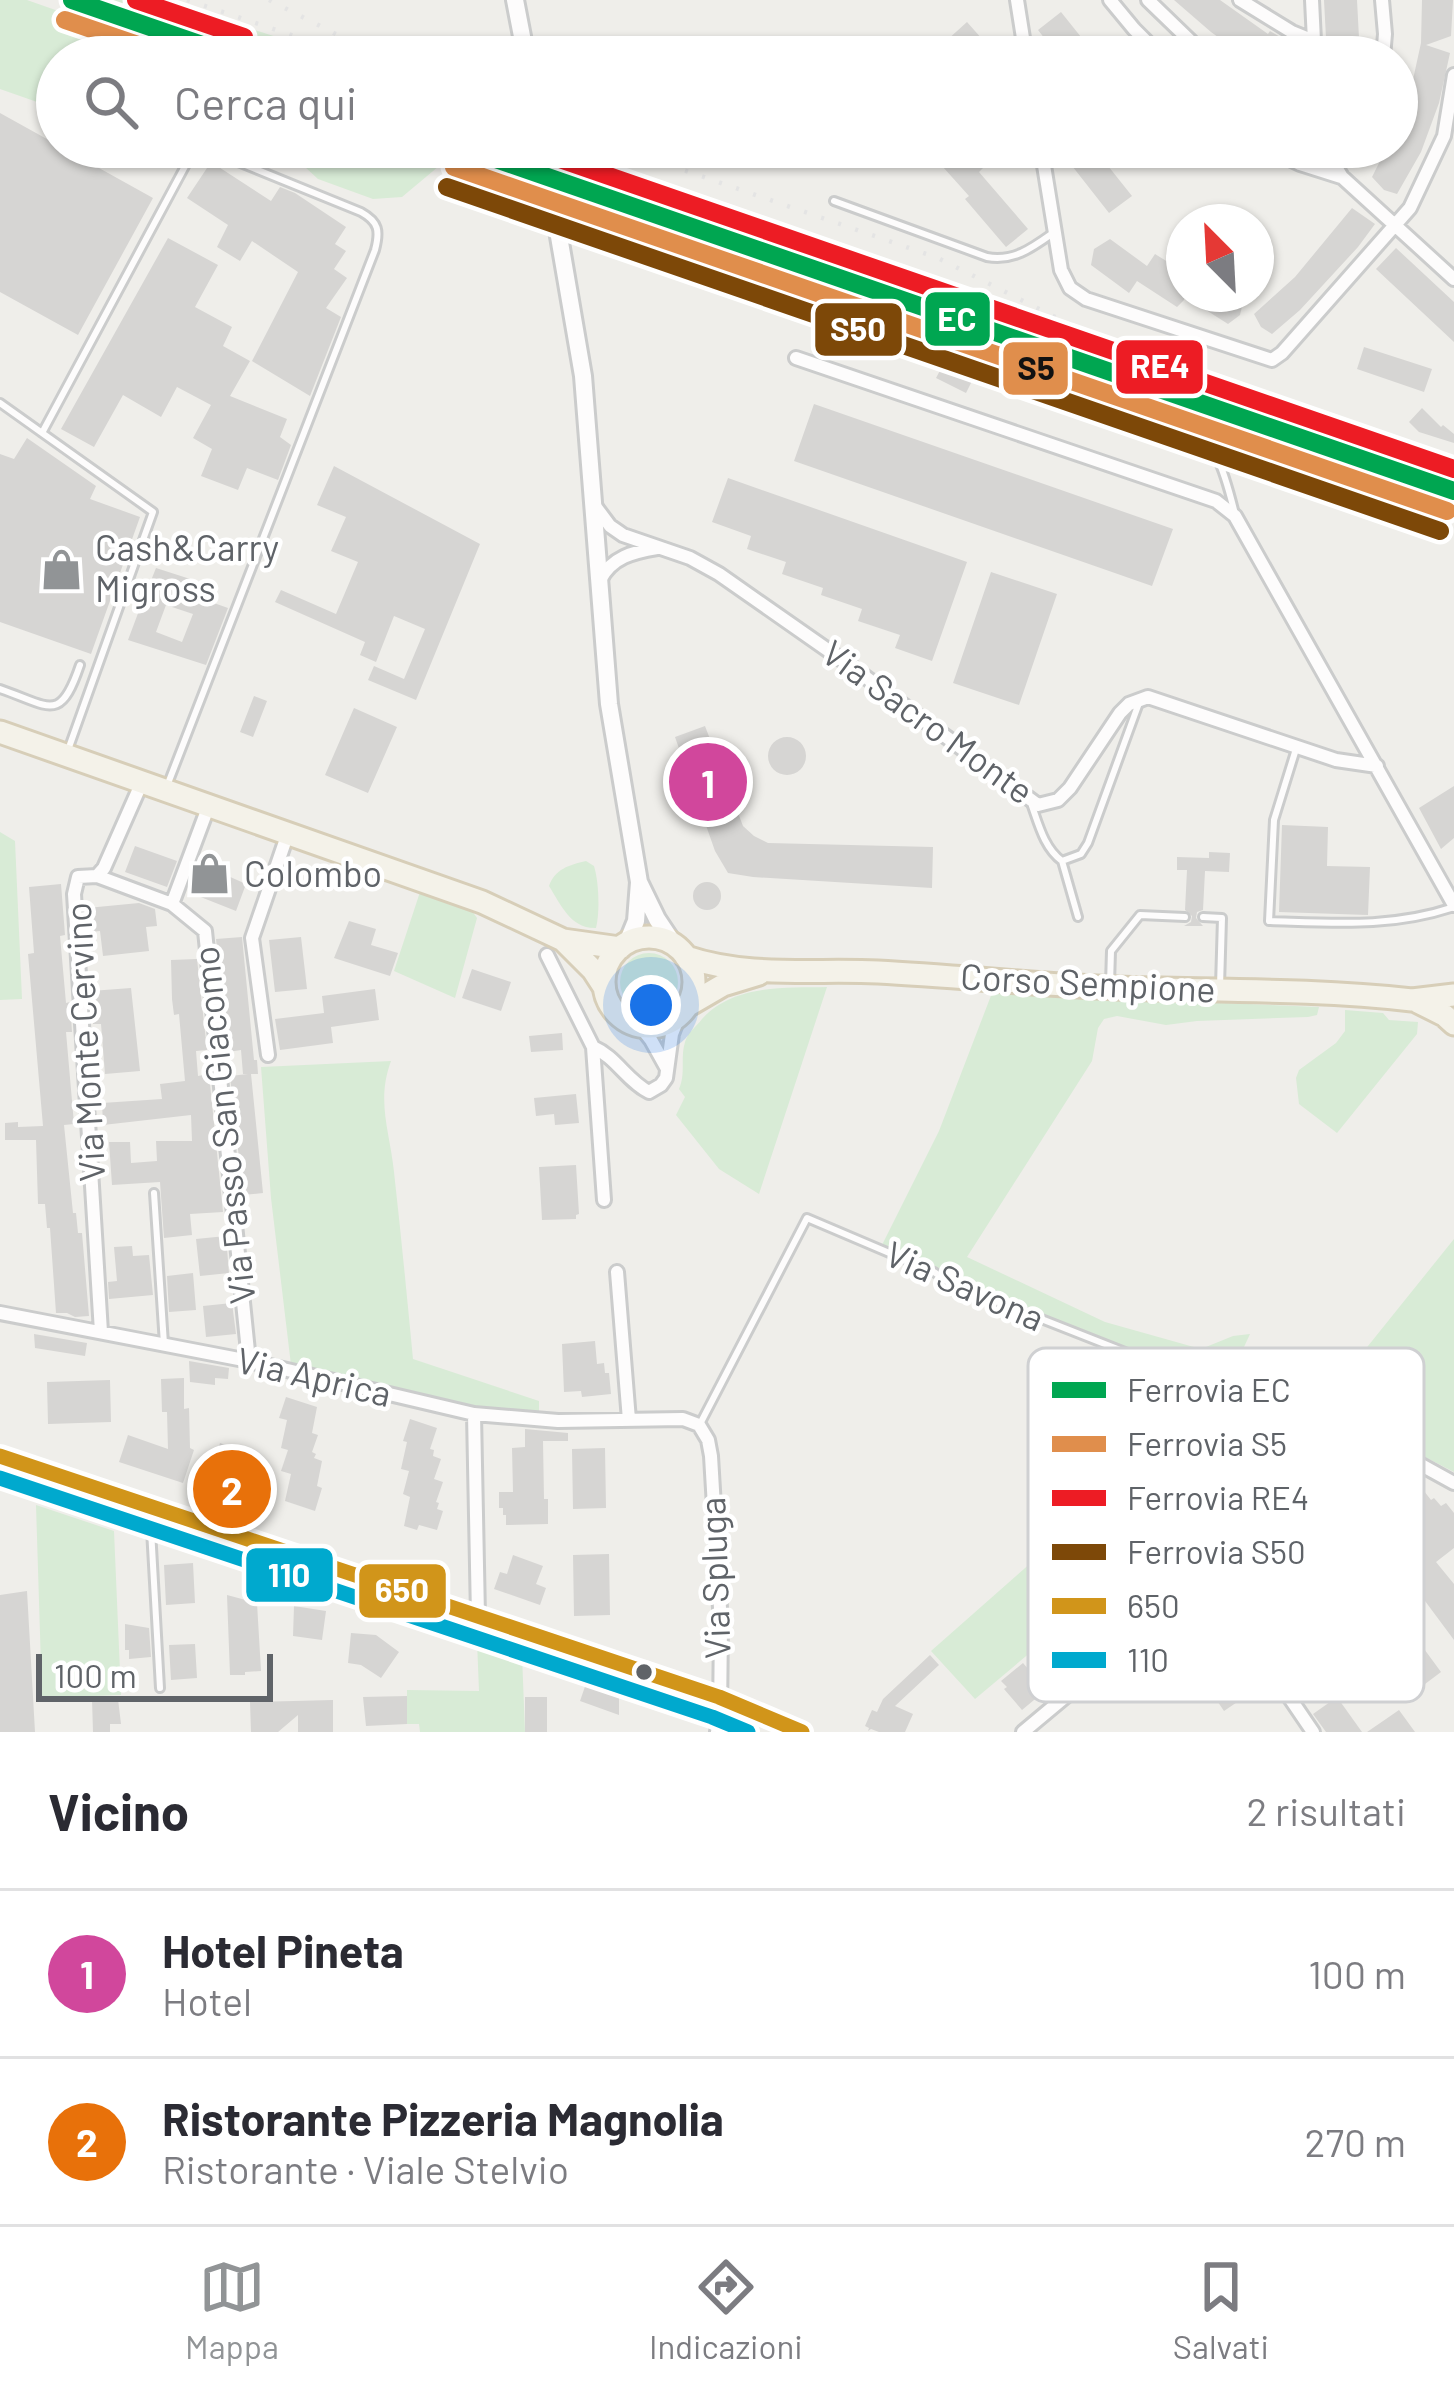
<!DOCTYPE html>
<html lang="it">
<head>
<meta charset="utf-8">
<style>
  :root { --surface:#fff; --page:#f7f7f7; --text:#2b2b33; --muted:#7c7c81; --line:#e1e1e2; --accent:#919496 }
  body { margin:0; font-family:Barlow,sans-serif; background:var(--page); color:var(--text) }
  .compass { position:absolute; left:1166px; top:204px; width:108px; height:108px; border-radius:50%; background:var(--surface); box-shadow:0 3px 9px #0004; rotate:336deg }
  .scale { position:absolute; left:36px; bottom:30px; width:237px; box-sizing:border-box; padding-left:12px; border:6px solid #5f6368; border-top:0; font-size:33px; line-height:42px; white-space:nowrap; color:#5f6368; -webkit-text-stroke:9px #fff; paint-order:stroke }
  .you { position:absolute; left:651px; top:1005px; width:42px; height:42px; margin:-30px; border:9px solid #fff; border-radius:50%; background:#1a73e8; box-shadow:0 0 0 18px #1a73e833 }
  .badge { display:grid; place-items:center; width:78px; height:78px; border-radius:50%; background:var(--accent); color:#fff; font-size:39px; font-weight:700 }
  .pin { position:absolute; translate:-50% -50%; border:6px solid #fff; box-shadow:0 3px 12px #0006 }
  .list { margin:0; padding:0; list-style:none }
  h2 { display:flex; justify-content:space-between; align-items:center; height:156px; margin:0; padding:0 48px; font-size:51px }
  h2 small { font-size:39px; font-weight:400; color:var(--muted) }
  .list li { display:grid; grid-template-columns:78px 1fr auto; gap:36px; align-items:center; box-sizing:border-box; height:168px; padding:0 48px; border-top:3px solid var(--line) }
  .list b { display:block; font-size:45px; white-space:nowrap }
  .list p { margin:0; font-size:39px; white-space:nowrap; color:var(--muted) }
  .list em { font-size:39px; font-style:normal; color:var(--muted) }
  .icon { flex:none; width:66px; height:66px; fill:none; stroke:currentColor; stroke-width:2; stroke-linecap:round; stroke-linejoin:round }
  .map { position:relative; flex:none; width:1454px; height:1732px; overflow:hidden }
  .search { position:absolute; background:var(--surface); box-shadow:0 3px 9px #0004; left:36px; right:36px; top:36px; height:132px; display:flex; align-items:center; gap:30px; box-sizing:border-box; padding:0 42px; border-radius:66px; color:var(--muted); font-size:45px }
  .sheet { height:492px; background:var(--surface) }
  nav { display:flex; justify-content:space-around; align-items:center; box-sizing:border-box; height:168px; border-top:3px solid var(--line); background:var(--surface); font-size:33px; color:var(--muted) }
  nav a { display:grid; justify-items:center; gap:6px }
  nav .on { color:var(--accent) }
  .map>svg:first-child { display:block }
  .green { fill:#d8ebd6 }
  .building { fill:#d6d5d3; fill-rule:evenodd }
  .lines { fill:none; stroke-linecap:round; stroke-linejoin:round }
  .tertiary-tunnel { stroke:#cbcbca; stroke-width:16; stroke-dasharray:16 8; stroke-linecap:butt }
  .service-casing { stroke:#cbcccc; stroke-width:12 }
  .minor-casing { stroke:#cbcccc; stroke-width:18 }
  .tertiary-casing { stroke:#cbcccc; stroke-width:22 }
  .primary-casing { stroke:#d7ceb8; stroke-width:27 }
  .service { stroke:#fdfcfc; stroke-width:6 }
  .minor { stroke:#fdfcfc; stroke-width:12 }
  .tertiary { stroke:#fdfcfc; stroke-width:16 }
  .primary { stroke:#f4f2e9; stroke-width:21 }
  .rail { stroke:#e4e4e4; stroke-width:4.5; stroke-dasharray:3 15; stroke-linecap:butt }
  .bus-1-casing { stroke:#fff; stroke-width:24 }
  .bus-2-casing { stroke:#fff; stroke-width:24 }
  .bus-1 { stroke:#d1951a; stroke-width:15 }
  .bus-2 { stroke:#00a9ce; stroke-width:15 }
  .rail-1-casing { stroke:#fff; stroke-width:27 }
  .rail-2-casing { stroke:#fff; stroke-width:27 }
  .rail-3-casing { stroke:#fff; stroke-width:27 }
  .rail-4-casing { stroke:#fff; stroke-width:27 }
  .rail-1 { stroke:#00a651; stroke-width:18 }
  .rail-2 { stroke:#e08e4c; stroke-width:18 }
  .rail-3 { stroke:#ed1c24; stroke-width:18 }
  .rail-4 { stroke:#7d4808; stroke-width:18 }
  .bus-dot { fill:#5f6368; stroke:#fff; stroke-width:4.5 }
  .labels { text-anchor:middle; stroke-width:9; stroke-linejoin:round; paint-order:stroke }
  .poi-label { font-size:36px; fill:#5f6368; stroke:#fff; text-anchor:start }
  .street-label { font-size:36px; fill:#5f6368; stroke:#fff }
  .key { fill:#fff; stroke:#cfd0d2; stroke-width:3 }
  .key-label { font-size:33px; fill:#5f6368 }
  .line-badge { stroke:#fff; stroke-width:4.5 }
  .badge-label { font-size:33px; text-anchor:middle; font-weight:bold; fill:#fff }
  .pale-badge-label { font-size:33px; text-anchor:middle; font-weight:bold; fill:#111 }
</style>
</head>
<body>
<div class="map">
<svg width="1454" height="1732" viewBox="0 0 1454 1732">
  <rect width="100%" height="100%" fill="#efeeea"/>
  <path class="green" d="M0 0H27L189 57H57V109L0 89Z
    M105 0H161L339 57H271Z
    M276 147H446L457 151 402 197 373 199 318 179 305 167 288 160Z
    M0 832 15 841 22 999 0 1000Z
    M586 861 594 866C599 882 600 912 596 928 571 929 561 905 549 886 555 869 569 865 586 861Z
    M420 892 472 911 477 918 455 998 394 971Z
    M620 982a29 29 0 1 1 58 0a29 29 0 1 1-58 0Z
    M827 987 759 1194 719 1169 676 1115 685 1097 679 1089C686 1073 680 1058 685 1042 688 1032 696 1027 702 1019 734 984 784 988 827 987Z
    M992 993 1319 1007 1317 1015 1308 1017 1197 1021 1166 1025 1117 1016 1104 1019 1098 1028 1092 1061 967 1257 1105 1322 1201 1349 1233 1336 1250 1334 1238 1360 1331 1392 1454 1239V1472L1322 1404 1133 1352 1035 1314 882 1245 939 1131Z
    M1345 1010 1383 1013 1389 1020 1418 1022 1417 1034 1337 1133 1299 1104 1296 1078 1299 1070 1336 1043 1345 1031Z
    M391 1061C376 1102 390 1131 394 1172 401 1234 407 1297 413 1359L539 1401V1414L469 1408 291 1365 271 1198 261 1067Z
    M1236 1382 1323 1407 975 1699 931 1651Z
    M36 1505 114 1531 121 1695 42 1698Z
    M477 1641 522 1655 525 1732H420L419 1724H407V1690L479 1691Z"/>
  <path class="building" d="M1174 0H1220L1268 34 1270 31 1314 57H1259L1247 50 1244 56 1211 32Z
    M1324 0H1357L1360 57H1327Z
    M1422 0H1453L1451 36 1426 45 1450 53 1439 103 1421 152 1397 194 1384 190 1372 177 1387 147H1397V124L1412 84 1421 43Z
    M1061 12 1097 57H1059L1038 30Z
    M967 22 998 57H960L946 41Z
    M0 113 153 198 78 335 0 292Z
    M925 147H965L983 168 979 172 1028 229 1006 247 965 199 969 196Z
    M1089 147H1093L1132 196 1109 213 1069 162Z
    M211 162 271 201 280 187 295 193 346 227 335 244 346 251 334 269 347 278 326 308 341 317 310 396 252 361 298 272 252 241 240 261 217 247 228 225 187 198Z
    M1352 208 1375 224 1358 247 1300 310 1272 334 1261 327 1254 314 1295 277Z
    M168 238 218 265 195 307 232 327 223 346 250 361 230 396 287 419 280 437 291 445 278 480 247 468 238 490 201 476 212 449 193 438 211 405 177 387 161 417 123 395 94 447 61 429Z
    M1110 239 1147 266 1155 254 1184 272V294H1245L1240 315 1228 324 1184 296V300L1177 307 1137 281 1129 293 1091 265 1094 249Z
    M1396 248 1454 302V342L1376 269Z
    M1364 347 1432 369 1424 392 1357 369Z
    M952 348 981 363 966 393 936 378Z
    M814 404 1173 529 1152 586 794 461Z
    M1422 408 1441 427 1443 425 1454 434V443L1419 432 1409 422Z
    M27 438 96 486 90 499 140 517 91 654 0 622V454L14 459Z
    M334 466 480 544 416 700 368 680 374 666 404 679 425 629 394 616 376 662 360 655 365 642 275 602 281 590 336 614 358 562 331 551 346 517 317 505Z
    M728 478 967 562 932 661 895 648 900 635 858 621 862 609 821 595 823 588 782 574 786 562 747 549 751 536 712 522Z
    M156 568 215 587 211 602 228 608 206 665 128 640 140 608 133 606 140 589 148 588ZM166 605 193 614 182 642 156 632Z
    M991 572 1057 594 1019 705 953 683Z
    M254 696 267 701 253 737 240 732Z
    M354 708 397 727 368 793 325 775Z
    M705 726 743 826 754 836 768 843 933 847 932 888 753 877 728 873 715 851 675 737Z
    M768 756a19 19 0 1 1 38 0a19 19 0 1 1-38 0Z
    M1454 786V838L1441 849 1419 808Z
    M1282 825 1328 827 1327 866 1370 867 1368 915 1279 912Z
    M135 846 177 861 167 887 125 872Z
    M1209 852 1230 853 1229 872 1205 871 1203 910 1197 912 1196 918 1203 926H1184L1191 922 1192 916 1185 910 1187 870H1177V857L1209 858Z
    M201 864 246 884 236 911 188 892 197 868 199 869Z
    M693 896a14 14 0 1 1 28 0a14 14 0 1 1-28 0Z
    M61 884 65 935 60 936 66 1003 70 1002 72 1032H66L74 1124 64 1125 73 1213H76L78 1233H82L89 1316 75 1317 67 1313H56L50 1228H47L45 1204H38L36 1140H5V1123L18 1122V1127L43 1126 28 954 34 953 29 887Z
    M139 903 155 909 157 926 146 927 149 951 103 956 100 931 90 932 87 908Z
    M349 921 376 929 371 945 398 953 390 976 334 958Z
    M242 937 254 1060H257L258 1074H251L263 1193 243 1195 230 1076 248 1074H243L241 1050 228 1052 216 939Z
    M301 937 307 989 275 992 269 940Z
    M197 959 207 1050 196 1051 198 1076 209 1074 223 1212 190 1214 192 1235 164 1238 160 1182 112 1185 109 1142H130L131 1163 157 1161 156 1141H192L191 1115 103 1125 102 1103 162 1099 160 1084 185 1081 179 1014 174 1015 172 999 171 960Z
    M472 969 511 982 501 1011 462 998Z
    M131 988 140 1071 105 1074 101 1024H93L91 991Z
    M375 989 379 1020 331 1027 333 1043 280 1050 275 1019 324 1013 322 996Z
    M562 1033 563 1050 531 1052 529 1036Z
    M576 1094 579 1123 555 1125 554 1114 536 1116 534 1098Z
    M576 1165 579 1214 576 1215V1219L542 1220 539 1167Z
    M226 1236 229 1273 200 1276 196 1239Z
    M132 1246 133 1256 149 1255 153 1295 109 1299 108 1282 117 1281 114 1247Z
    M193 1273 196 1310 169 1312 167 1276Z
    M232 1303 236 1334 206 1337 203 1306Z
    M34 1334 87 1343 85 1356 35 1348Z
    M595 1341 597 1364 604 1363 605 1373H609L611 1394 582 1397 581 1391 564 1392 562 1344Z
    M189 1361 229 1368 228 1379 215 1378V1385L190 1382Z
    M184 1378V1409L189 1408 190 1448 194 1450 183 1483 119 1462 128 1435 168 1449 167 1412H162L161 1379Z
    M110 1380 111 1422 48 1424 47 1382Z
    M286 1397 317 1407 312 1433 318 1435 312 1452 316 1454 314 1458 322 1461 317 1486 322 1488 315 1511 285 1501 291 1474 281 1471 288 1450 281 1448 287 1420 279 1418Z
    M410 1419 437 1428 430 1449 434 1450 433 1456 441 1459 434 1479 443 1482 436 1502 439 1503 437 1509 443 1511 437 1530 419 1525 417 1530 404 1526 410 1497 403 1494 409 1471 401 1469 407 1442 403 1441Z
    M525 1429 568 1433V1441H543L544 1499H548V1524L506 1525V1515H503V1508H499V1492H513L512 1448 525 1447Z
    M220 1443 256 1456 249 1477 263 1482 254 1506 207 1490Z
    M605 1448 606 1508 573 1509 572 1449Z
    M1413 1486 1419 1494 1424 1491 1431 1500 1434 1498 1441 1506 1446 1503 1454 1513V1548L1436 1562 1454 1584V1640L1402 1570 1400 1572 1364 1527Z
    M1349 1544 1370 1574 1365 1578 1414 1646 1419 1642 1441 1672 1413 1693 1320 1565Z
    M609 1554 610 1615 574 1616 573 1555Z
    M513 1555 543 1566 536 1584 546 1588 540 1605 494 1589 500 1572 507 1574Z
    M193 1563 195 1603 166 1605 164 1565Z
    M27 1591 35 1732H0V1595Z
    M227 1595 257 1603 261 1671 245 1672V1675H230Z
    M294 1606 326 1611 322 1640 293 1636Z
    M125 1624 149 1628 151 1657 129 1659V1650H125Z
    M351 1633 376 1635 399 1652 381 1678 361 1665 348 1663Z
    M195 1644 197 1678 171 1680 169 1645Z
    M930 1655 939 1665 895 1706 913 1714 905 1732H879L871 1729 868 1731 869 1728 865 1726 872 1710 877 1712 883 1699Z
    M1226 1661 1249 1694 1224 1711 1201 1677Z
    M1023 1663 1046 1690 1022 1710 1004 1689 1007 1687 1001 1681Z
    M589 1675 619 1686V1715L580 1701Z
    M407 1696V1724L366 1726 363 1697Z
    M525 1697H547V1732H525Z
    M1337 1697 1362 1732H1326L1313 1714Z
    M92 1699H118L121 1724H110V1732H93Z
    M333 1700V1732H298V1715L278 1732H251L250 1702Z
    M1399 1710 1415 1732H1367L1386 1719Z"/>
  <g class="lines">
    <path class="tertiary-tunnel" d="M543 147 551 190"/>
    <defs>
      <path id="service" d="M834 201 987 257C1013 262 1032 248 1053 233
        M824 280 1179 414C1215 438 1224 470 1234 510
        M0 403 153 512 68 750
        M42 433 190 157 196 153 211 151 361 212C379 222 380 231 375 250L167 786
        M0 689C50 706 60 724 80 665
        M1296 749 1274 820 1269 921C1335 923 1391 928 1454 907
        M1032 806C1039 826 1045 849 1062 861L1078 917
        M1062 861 1081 854 1088 843 1139 703
        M1203 917 1222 918 1220 986
        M1110 984 1111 951 1140 915 1185 917
        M154 1193 164 1344
        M700 1424 807 1218 934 1272 950 1283 1148 1361 1182 1372 1236 1382 1323 1407 1373 1442
        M150 1512 160 1688"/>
      <path id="minor" d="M1017 0 1026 57
        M1110 0 1134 29 1162 57
        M1148 0 1207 57
        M1240 0 1292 32 1314 41 1312 0
        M1382 0 1385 34 1383 57
        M1041 147 1061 270 1070 288 1086 299 1272 360 1282 353 1410 208 1444 136 1454 75
        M1265 147 1300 164 1341 177
        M1324 147 1342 177 1454 279
        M796 358 1216 501 1235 516 1454 905
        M595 506 610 526 623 535 690 558 719 574 852 667 1038 805 1058 800 1070 788 1120 713 1129 704 1148 697 1336 760 1377 766
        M600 580C612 557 633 552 657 548
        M97 876 172 904 205 931 249 1361
        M172 904 209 805
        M547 955 593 1047 604 1200
        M640 1026 651 1040 666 1067
        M593 1047C616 1057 627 1081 649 1092L661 1085 666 1078 672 1034 679 1016
        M268 1055 252 938 288 833
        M617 1272 629 1420
        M0 1313 249 1361 474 1414 558 1421 683 1419 699 1425 708 1440 711 1456 721 1625 720 1716 717 1732
        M101 1332 74 894 78 877 97 876 104 868 142 782
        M474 1414 478 1616
        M1279 1682 1313 1732
        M1023 1732 1303 1498 1376 1444 1385 1445 1454 1483"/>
      <path id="tertiary" d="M515 0 526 57
        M551 190 583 376 609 704 639 882 636 921 627 943
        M639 882 657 919 675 946
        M0 1456 719 1697 802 1732"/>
      <path id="primary" d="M0 732 482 902 563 940 593 970 604 987
        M604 982a45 45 0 1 1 90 0a45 45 0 1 1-90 0Z
        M563 940 620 948
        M686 957C748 978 814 969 878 972 957 976 1037 985 1117 988 1215 991 1315 989 1412 1000L1454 995
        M1418 1002 1444 1015 1454 1024
        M687 1006 723 985 759 974"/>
    </defs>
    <use href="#service" class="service-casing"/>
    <use href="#minor" class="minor-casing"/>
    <use href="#tertiary" class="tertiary-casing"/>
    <use href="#primary" class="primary-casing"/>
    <use href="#service" class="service"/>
    <use href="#minor" class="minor"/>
    <use href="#tertiary" class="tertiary"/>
    <use href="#primary" class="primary"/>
    <path class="rail" d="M187 0 357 57
      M269 0 381 57
      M617 147 938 258 1067 323 1454 469"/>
    <defs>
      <path id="bus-1" d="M0 1456 719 1697 802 1732"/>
      <path id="bus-2" d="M0 1478 712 1717 748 1732"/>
    </defs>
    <use href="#bus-1" class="bus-1-casing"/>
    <use href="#bus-2" class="bus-2-casing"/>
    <use href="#bus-1" class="bus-1"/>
    <use href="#bus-2" class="bus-2"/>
    <defs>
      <path id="rail-1" d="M72 0 237 57
        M461 147 1454 491"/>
      <path id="rail-2" d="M65 20 173 57
        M454 167 1447 511"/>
      <path id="rail-3" d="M136 0 244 37
        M525 147 1454 469"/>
      <path id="rail-4" d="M447 187 1440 531"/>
    </defs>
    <use href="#rail-1" class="rail-1-casing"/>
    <use href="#rail-2" class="rail-2-casing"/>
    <use href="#rail-3" class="rail-3-casing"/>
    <use href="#rail-4" class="rail-4-casing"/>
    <use href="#rail-1" class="rail-1"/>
    <use href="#rail-2" class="rail-2"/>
    <use href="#rail-3" class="rail-3"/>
    <use href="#rail-4" class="rail-4"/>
  </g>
  <defs>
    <symbol id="shop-bare" viewBox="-9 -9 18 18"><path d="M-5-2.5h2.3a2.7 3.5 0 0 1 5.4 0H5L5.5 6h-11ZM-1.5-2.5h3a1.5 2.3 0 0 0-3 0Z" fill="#919496" stroke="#fff" stroke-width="2.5" paint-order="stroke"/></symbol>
  </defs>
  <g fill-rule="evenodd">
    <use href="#shop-bare" x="32" y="540" width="59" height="59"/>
    <use href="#shop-bare" x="180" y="844" width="59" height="59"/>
  </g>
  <circle class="bus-dot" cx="644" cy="1672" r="10"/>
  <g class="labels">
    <g class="poi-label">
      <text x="95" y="561">Cash&amp;Carry<tspan x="95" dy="41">Migross</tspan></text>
      <text x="244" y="887">Colombo</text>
    </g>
    <g class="street-label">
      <text transform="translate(928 722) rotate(36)" y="13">Via Sacro Monte</text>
      <text transform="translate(1088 983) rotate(3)" y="13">Corso Sempione</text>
      <text transform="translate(85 1042) rotate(-93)" y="13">Via Monte Cervino</text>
      <text transform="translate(224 1125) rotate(-96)" y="13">Via Passo San Giacomo</text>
      <text transform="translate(965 1286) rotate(24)" y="13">Via Savona</text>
      <text transform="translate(314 1377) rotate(13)" y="13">Via Aprica</text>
      <text transform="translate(715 1578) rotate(-92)" y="13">Via Spluga</text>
    </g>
  </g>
  <rect x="1028" y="1348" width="396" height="354" rx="18" class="key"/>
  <rect x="1052" y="1382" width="54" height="16" fill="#00a651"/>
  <rect x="1052" y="1436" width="54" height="16" fill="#e08e4c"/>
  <rect x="1052" y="1490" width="54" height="16" fill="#ed1c24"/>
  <rect x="1052" y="1544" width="54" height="16" fill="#7d4808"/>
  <rect x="1052" y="1598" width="54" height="16" fill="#d1951a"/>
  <rect x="1052" y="1652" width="54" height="16" fill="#00a9ce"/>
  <g class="key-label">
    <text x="1127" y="1402">Ferrovia EC</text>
    <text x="1127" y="1456">Ferrovia S5</text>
    <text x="1127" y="1510">Ferrovia RE4</text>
    <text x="1127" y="1564">Ferrovia S50</text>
    <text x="1127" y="1618">650</text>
    <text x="1127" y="1672">110</text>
  </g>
  <g class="line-badge">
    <rect x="923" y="290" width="69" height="58" rx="12" fill="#00a651"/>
    <rect x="813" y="301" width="91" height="57" rx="12" fill="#7d4808"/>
    <rect x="1114" y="338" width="91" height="58" rx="12" fill="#ed1c24"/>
    <rect x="1001" y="340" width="69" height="57" rx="12" fill="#e08e4c"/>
    <rect x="244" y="1546" width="91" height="58" rx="12" fill="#00a9ce"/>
    <rect x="357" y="1562" width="91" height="58" rx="12" fill="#d1951a"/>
  </g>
  <g class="badge-label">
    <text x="957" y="331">EC</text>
    <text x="858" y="341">S50</text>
    <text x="1160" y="378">RE4</text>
    <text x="289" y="1587">110</text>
    <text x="402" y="1602">650</text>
  </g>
  <g class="pale-badge-label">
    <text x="1036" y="380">S5</text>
  </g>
</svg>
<svg class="compass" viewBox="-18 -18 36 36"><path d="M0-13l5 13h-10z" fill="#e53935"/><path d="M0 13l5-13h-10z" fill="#7c7c81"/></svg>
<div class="scale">100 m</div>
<div class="you"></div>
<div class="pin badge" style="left:708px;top:782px;background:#d1479c">1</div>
<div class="pin badge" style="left:232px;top:1489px;background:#e8710a">2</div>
<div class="search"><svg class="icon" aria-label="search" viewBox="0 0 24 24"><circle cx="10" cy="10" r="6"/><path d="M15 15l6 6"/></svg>Cerca qui</div>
</div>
<section class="sheet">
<h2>Vicino<small>2 risultati</small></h2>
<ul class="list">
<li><span class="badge" style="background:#d1479c">1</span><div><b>Hotel Pineta</b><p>Hotel</p></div><em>100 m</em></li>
<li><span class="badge" style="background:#e8710a">2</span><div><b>Ristorante Pizzeria Magnolia</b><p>Ristorante · Viale Stelvio</p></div><em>270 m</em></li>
</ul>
</section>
<nav>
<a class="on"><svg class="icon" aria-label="map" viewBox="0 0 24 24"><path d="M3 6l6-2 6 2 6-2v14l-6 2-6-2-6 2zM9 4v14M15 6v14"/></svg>Mappa</a>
<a><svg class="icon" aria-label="directions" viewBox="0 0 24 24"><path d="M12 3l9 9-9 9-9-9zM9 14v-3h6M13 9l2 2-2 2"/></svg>Indicazioni</a>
<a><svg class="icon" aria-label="saved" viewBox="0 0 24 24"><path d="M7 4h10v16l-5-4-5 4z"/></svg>Salvati</a>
</nav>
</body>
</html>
